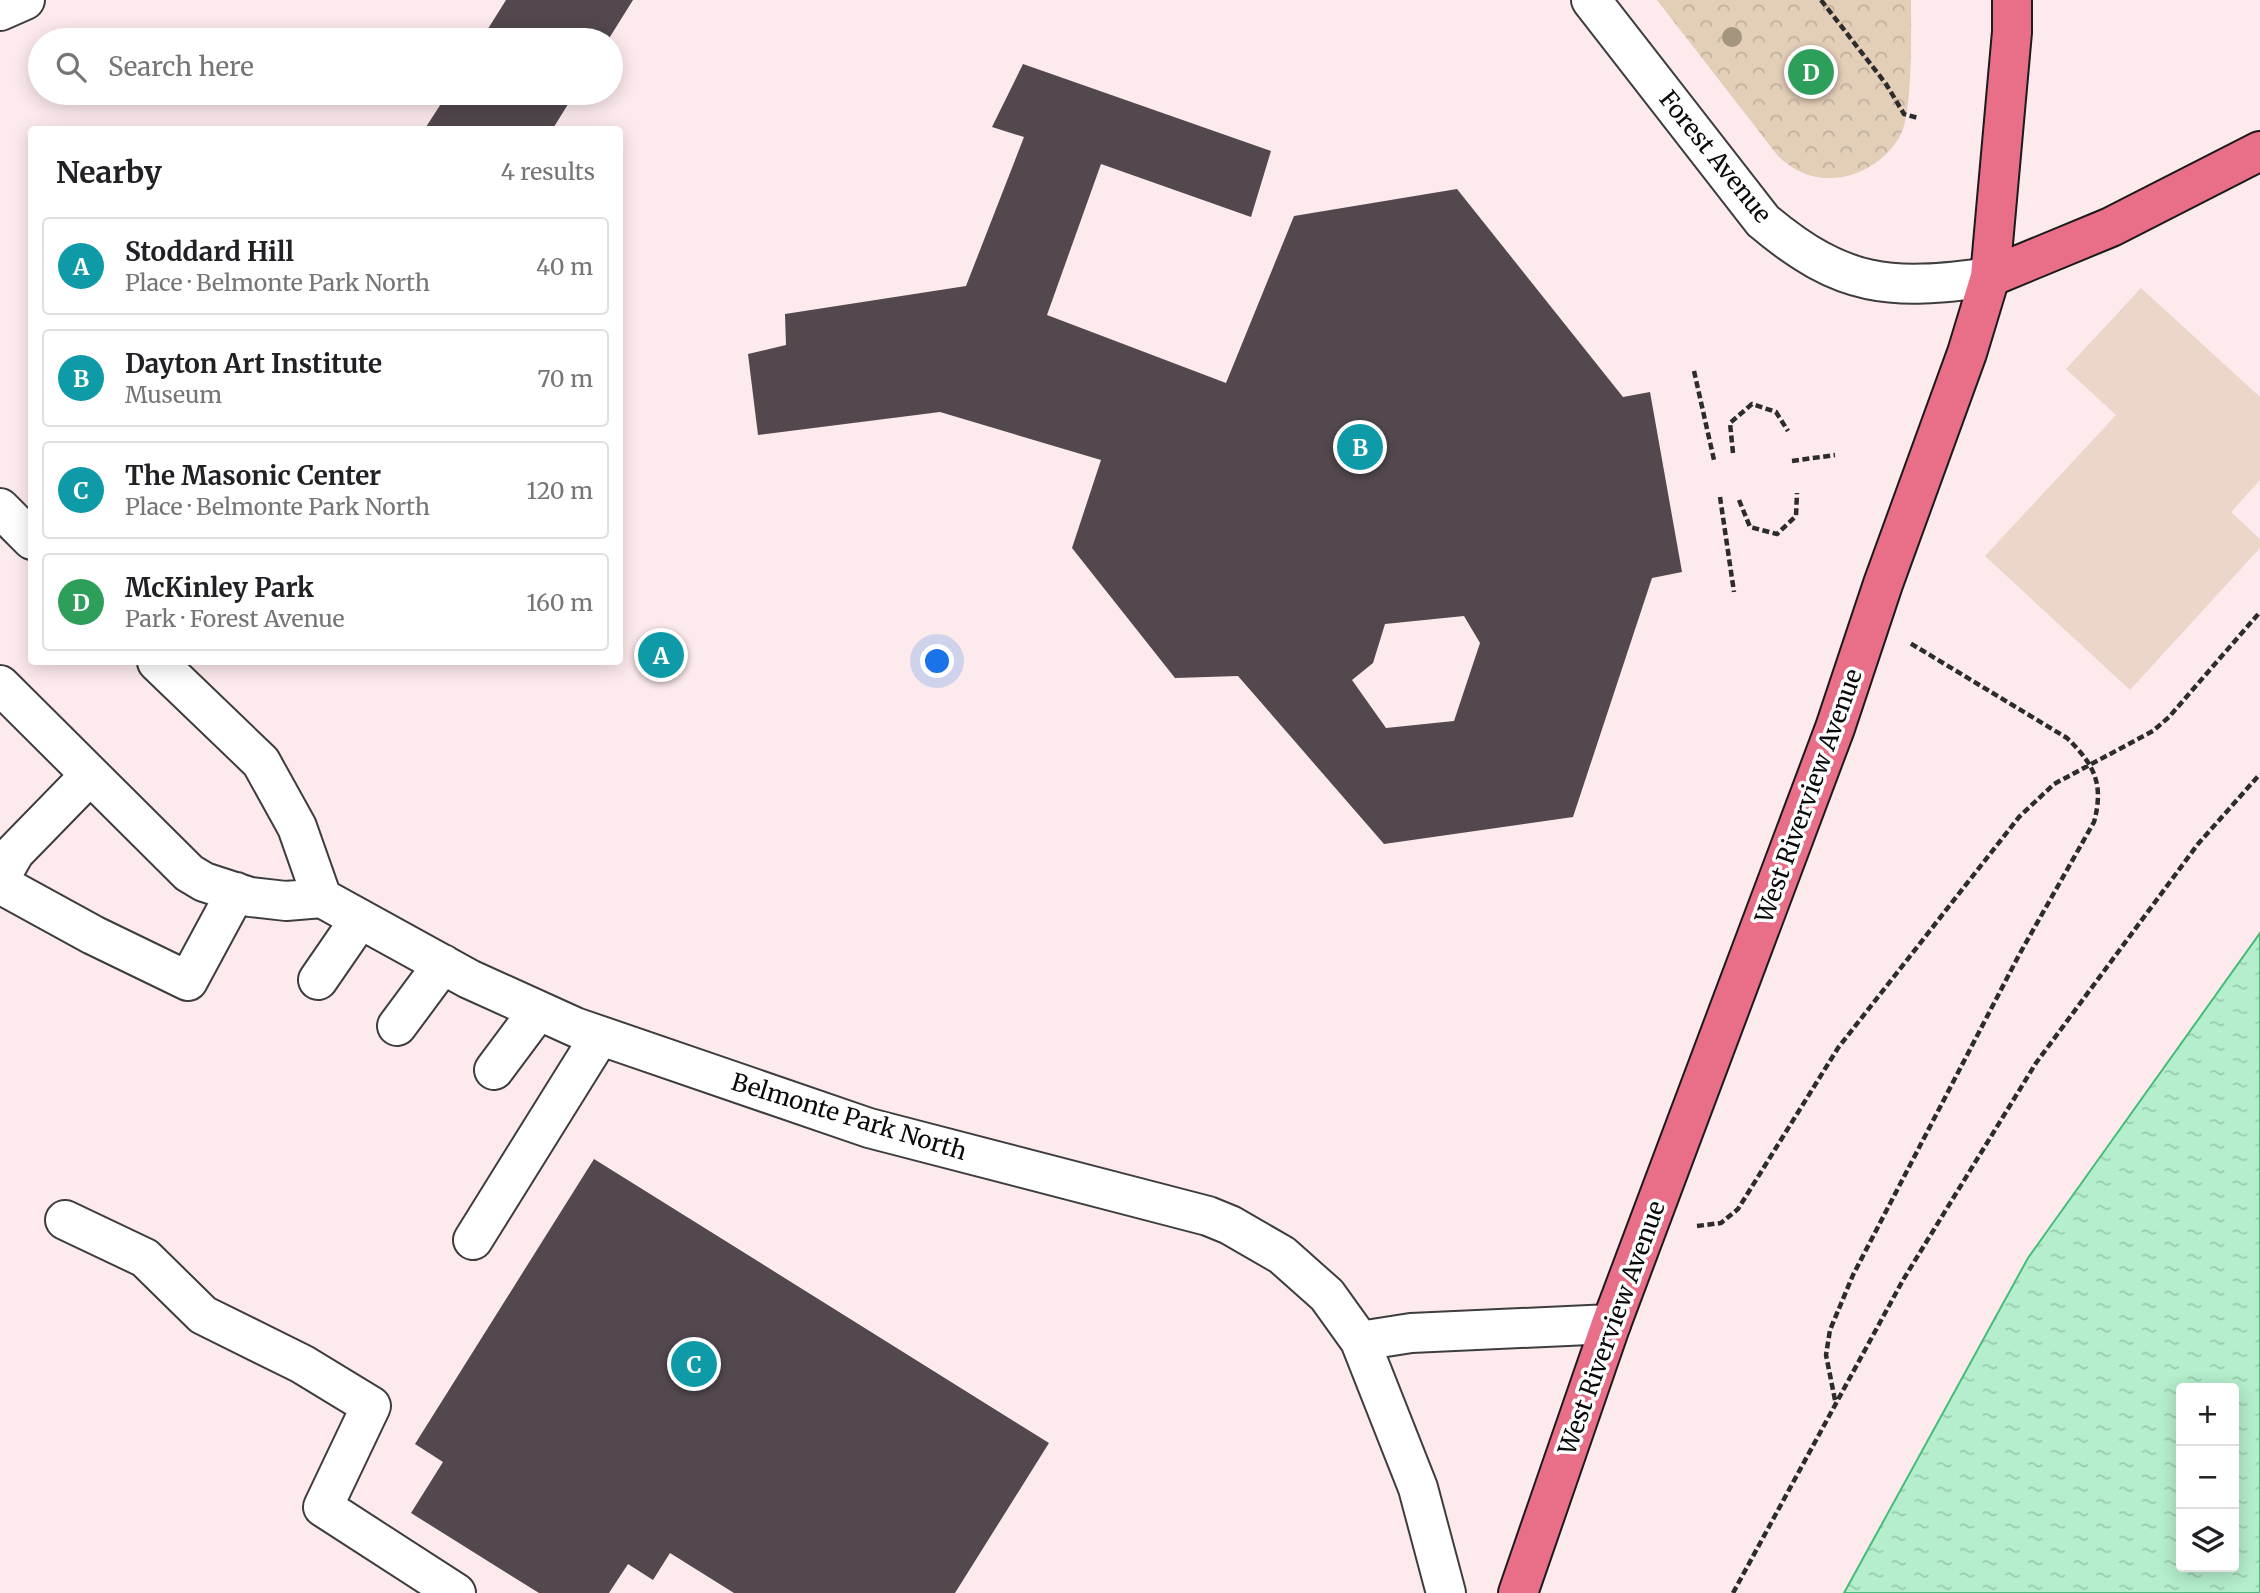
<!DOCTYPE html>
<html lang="en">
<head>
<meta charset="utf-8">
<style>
  :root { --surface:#fff; --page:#f2f2f2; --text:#202124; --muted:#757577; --line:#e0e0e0; --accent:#a933aa }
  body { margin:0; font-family:Merriweather,serif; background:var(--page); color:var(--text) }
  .controls { position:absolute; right:21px; bottom:21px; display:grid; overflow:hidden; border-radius:7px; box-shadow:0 4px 18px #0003 }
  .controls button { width:63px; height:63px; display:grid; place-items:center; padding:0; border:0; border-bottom:2px solid var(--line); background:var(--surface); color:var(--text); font:35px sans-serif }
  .you { position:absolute; left:938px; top:662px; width:24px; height:24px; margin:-18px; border:5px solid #fff; border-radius:50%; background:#1a73e8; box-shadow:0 0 0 10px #1a73e833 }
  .badge { display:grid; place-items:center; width:46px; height:46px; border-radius:50%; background:var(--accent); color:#fff; font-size:23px; font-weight:700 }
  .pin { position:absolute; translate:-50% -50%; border:4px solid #fff; box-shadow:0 2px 7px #0006 }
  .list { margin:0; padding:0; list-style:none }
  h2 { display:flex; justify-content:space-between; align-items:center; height:91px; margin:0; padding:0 28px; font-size:30px }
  h2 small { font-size:23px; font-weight:400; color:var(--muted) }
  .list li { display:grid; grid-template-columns:46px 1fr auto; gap:21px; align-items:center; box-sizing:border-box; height:98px; margin:0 14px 14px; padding:0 14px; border:2px solid var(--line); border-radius:7px }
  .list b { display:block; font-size:26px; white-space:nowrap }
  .list p { margin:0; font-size:23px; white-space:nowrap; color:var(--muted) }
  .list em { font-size:23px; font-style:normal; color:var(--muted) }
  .icon { flex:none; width:38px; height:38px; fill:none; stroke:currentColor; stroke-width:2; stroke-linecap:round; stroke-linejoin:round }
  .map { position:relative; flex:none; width:2260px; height:1593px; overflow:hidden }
  .search { position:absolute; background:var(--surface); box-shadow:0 4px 18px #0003; left:28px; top:28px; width:595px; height:77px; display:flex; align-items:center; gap:18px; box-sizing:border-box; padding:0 24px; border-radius:38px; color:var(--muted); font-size:26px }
  .panel { position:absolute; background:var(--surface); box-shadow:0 4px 18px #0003; left:28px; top:126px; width:595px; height:539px; border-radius:7px }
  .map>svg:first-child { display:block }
  .park { fill:url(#park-crowns) }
  .pitch { fill:#ebd6c9 }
  .water { fill:url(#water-ripples); stroke:#44bd78; stroke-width:2; fill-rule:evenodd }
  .building { fill:#52484e; fill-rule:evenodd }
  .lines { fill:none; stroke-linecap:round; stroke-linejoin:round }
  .minor-casing { stroke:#3d3d3d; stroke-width:42 }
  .major-casing { stroke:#1b1b1b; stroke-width:42 }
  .path { stroke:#2c2c2c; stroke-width:4.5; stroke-dasharray:7 3.5; stroke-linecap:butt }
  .minor { stroke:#fff; stroke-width:38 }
  .major { stroke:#e96e87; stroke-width:38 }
  .tree { fill:#a3957e }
  .labels { text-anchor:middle; stroke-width:7; stroke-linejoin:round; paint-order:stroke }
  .street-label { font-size:24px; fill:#0a0a0a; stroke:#fff }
</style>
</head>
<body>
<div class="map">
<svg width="2260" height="1593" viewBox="0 0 2260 1593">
  <defs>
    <pattern id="park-crowns" width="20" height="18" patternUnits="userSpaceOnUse" patternTransform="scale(1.75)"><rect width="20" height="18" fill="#e3ceb8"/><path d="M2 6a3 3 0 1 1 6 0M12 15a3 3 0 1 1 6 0" fill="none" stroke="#c1b09d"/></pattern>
    <pattern id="water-ripples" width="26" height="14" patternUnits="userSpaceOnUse" patternTransform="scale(1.75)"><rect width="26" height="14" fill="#b4eecc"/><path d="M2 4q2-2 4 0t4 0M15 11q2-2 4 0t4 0" fill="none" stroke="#99cbae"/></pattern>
  </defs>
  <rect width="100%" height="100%" fill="#fdeaed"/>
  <path class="park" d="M1657 0H1911C1911 31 1913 109 1901 134 1891 154 1869 171 1847 176 1820 182 1798 175 1778 156Z"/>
  <path class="pitch" d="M2141 288 2260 397V480L2231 512 2260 539V548L2130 690 1985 556 2116 415 2066 369Z"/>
  <path class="water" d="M2260 933V1593H1844L2028 1258ZM2181 1388H2234V1567H2181Z"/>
  <path class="building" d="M506 0H633L608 40H481Z
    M1023 64 1271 151 1251 217 1101 164 1047 315 1226 383 1294 216 1457 189 1623 397 1650 392 1682 572 1652 578 1573 817 1384 844 1238 676 1175 678 1072 548 1101 460 940 412 758 435 748 354 786 345 785 314 966 286 1024 137 992 127ZM1464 616 1480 643 1454 721 1386 728 1352 680 1373 663 1385 624Z
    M448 93H575L552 130H424Z
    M594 1159 1049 1443 955 1593H734L670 1553 653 1580 628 1564 609 1593H539L411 1513 443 1462 415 1444Z"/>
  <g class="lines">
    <defs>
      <path id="minor" d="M1591 0 1763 221C1843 288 1890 291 1990 277
        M0 11 25 0
        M0 508 32 540
        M157 662 261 762 297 827 322 898
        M0 685 189 873 204 882 250 897 286 901 322 898 469 979 575 1027 869 1128 1208 1216 1230 1225 1282 1255 1327 1295 1360 1341 1418 1488 1446 1593
        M0 878 15 852 90 775
        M0 884 93 935 188 981 236 892
        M318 980 360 919
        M397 1026 443 964
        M494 1070 538 1011
        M65 1220 145 1258 203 1315 302 1364 371 1406 323 1507 456 1593
        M473 1240 600 1036
        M1360 1341 1411 1333 1611 1324"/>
      <path id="major" d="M1990 277 2111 227 2260 151
        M1518 1593 1611 1324 1835 728 1883 584 1967 353 1990 277 2012 32V0"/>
    </defs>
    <use href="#minor" class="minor-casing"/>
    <use href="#major" class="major-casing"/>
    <path class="path" d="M1821 0 1886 84 1904 114 1918 118
      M1694 371 1714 460
      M1733 453 1730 423 1752 404 1776 412 1788 431
      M1792 461 1835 455
      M1720 497 1734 592
      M1739 500 1750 527 1777 534 1796 516 1797 493
      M1697 1226 1721 1223 1738 1209 1838 1048 2019 817 2054 784 2153 731 2169 717 2260 612
      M1835 1400 1826 1355 1830 1330 1853 1275 2019 955 2094 822C2104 785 2095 765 2067 738L1910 643
      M1733 1593 1903 1280 2036 1063 2198 844 2260 774"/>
    <use href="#minor" class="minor"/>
    <use href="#major" class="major"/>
  </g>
  <circle class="tree" cx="1732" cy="37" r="10"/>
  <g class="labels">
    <g class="street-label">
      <text transform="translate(1715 157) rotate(51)" y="8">Forest Avenue</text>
      <text transform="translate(1809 796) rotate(-70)" y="8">West Riverview Avenue</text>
      <text transform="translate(849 1117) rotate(17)" y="8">Belmonte Park North</text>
      <text transform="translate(1612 1328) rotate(-70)" y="8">West Riverview Avenue</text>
    </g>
  </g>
</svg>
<div class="controls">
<button>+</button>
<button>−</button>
<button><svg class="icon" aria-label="layers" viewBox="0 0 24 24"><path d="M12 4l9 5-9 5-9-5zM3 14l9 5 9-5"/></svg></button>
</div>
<div class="you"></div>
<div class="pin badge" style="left:661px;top:655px;background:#0f9aa8">A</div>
<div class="pin badge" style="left:1360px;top:447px;background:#0f9aa8">B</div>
<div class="pin badge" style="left:694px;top:1364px;background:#0f9aa8">C</div>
<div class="pin badge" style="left:1811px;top:72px;background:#2e9e5b">D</div>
<div class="search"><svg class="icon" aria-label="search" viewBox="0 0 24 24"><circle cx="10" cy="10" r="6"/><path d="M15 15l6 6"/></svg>Search here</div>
<section class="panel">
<h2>Nearby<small>4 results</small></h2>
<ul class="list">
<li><span class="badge" style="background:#0f9aa8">A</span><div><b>Stoddard Hill</b><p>Place · Belmonte Park North</p></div><em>40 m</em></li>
<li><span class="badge" style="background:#0f9aa8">B</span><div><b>Dayton Art Institute</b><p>Museum</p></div><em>70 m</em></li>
<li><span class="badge" style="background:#0f9aa8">C</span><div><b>The Masonic Center</b><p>Place · Belmonte Park North</p></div><em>120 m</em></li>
<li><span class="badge" style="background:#2e9e5b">D</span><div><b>McKinley Park</b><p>Park · Forest Avenue</p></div><em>160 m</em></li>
</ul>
</section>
</div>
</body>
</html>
